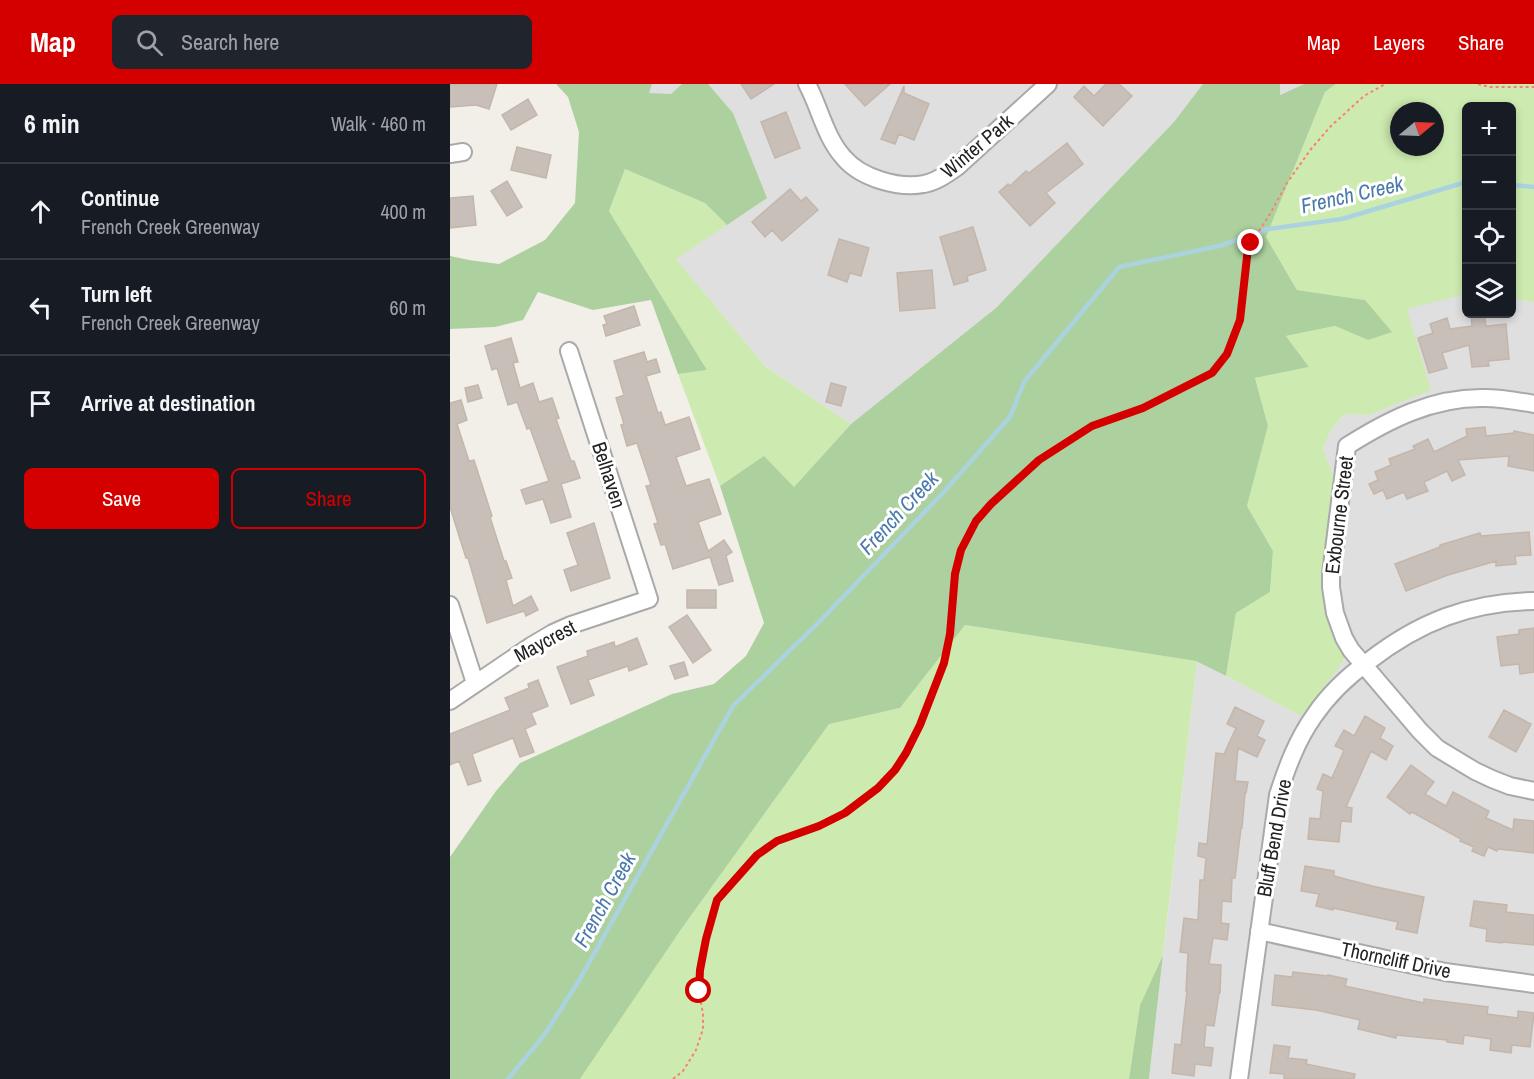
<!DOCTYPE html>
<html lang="en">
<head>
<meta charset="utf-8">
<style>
  :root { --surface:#171b24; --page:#20242c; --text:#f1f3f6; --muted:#9ea1a6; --line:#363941; --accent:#d40000 }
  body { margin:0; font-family:"Archivo Narrow",sans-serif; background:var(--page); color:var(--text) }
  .controls { position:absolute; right:18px; top:18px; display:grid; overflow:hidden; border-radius:9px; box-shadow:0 3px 9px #0003 }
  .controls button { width:54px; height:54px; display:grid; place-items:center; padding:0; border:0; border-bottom:2px solid var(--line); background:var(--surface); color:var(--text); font:30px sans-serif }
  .compass { position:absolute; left:940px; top:18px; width:54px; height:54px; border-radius:50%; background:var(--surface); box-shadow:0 3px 9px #0003; rotate:71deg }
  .stop { position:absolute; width:18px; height:18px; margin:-14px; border:4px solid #d40000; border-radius:50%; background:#fff }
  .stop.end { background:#d40000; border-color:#fff; box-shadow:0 2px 6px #0008 }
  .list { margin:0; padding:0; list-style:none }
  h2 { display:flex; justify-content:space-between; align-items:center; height:78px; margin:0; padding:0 24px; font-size:26px }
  h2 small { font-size:20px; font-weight:400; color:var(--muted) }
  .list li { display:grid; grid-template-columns:39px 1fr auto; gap:18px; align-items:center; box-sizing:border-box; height:96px; padding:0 24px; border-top:2px solid var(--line) }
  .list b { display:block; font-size:22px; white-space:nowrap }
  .list p { margin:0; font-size:20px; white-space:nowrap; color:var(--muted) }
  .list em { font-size:20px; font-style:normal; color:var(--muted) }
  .actions { display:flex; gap:12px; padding:18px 24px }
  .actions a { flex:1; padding:14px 0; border:2px solid var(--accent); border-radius:9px; text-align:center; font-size:21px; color:var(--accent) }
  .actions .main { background:var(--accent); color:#fff }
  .icon { flex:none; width:33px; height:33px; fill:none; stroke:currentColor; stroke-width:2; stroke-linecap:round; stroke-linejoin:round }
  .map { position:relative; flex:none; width:1084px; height:995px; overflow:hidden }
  header { display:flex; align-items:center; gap:36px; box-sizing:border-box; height:84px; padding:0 30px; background:var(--accent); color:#fff }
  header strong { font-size:28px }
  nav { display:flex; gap:33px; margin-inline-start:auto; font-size:21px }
  .search { width:420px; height:54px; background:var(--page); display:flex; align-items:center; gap:15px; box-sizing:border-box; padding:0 21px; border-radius:9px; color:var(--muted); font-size:22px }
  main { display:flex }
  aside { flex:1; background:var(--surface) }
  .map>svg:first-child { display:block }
  .residential { fill:#e0dfdf }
  .grass { fill:#cdebb0; fill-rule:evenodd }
  .forest { fill:#add19e }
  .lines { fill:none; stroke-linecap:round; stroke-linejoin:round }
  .stream { stroke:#aad3df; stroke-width:4.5 }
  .building { fill:#c7bfb8; stroke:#c4b6ab; stroke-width:1.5 }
  .minor-casing { stroke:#a9a9a9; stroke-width:20 }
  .path { stroke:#fa8072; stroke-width:2; stroke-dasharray:3 3; stroke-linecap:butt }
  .minor { stroke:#fff; stroke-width:16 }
  .route { stroke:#d40000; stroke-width:8 }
  .labels { text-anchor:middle; stroke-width:6; stroke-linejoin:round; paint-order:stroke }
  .street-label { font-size:20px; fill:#222; stroke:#fff }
  .water-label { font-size:21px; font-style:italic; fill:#4a7aab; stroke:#fff }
</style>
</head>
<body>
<header>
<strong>Map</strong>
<div class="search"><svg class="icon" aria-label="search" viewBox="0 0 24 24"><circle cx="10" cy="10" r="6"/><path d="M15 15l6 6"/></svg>Search here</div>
<nav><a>Map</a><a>Layers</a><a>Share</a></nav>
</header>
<main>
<aside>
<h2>6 min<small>Walk · 460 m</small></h2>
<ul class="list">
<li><svg class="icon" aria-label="ahead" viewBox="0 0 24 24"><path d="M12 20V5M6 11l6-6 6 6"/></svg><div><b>Continue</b><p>French Creek Greenway</p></div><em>400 m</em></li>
<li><svg class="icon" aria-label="left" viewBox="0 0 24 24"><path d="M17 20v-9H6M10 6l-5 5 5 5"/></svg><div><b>Turn left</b><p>French Creek Greenway</p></div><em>60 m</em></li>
<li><svg class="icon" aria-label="arrive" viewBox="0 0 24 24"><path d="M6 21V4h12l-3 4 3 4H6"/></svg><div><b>Arrive at destination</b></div></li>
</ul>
<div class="actions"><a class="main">Save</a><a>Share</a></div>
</aside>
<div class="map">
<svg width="1084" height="995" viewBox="0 0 1084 995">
  <rect width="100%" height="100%" fill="#f2efe9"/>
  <path class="residential" d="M150 0H854L829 11 812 10 401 340 316 283 189 131Z
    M1016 210V230H1062V215L1084 218V995H699L747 577 851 631 898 569 873 520 883 390 873 365 880 348 894 330 919 331 957 224Z"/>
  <path class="grass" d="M886 0H1084V218L1062 215V22H1016V210L957 225 981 306 919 331 894 330 880 348 873 365 883 390 873 519 898 569 885 589 851 632 776 592 786 529 820 508 823 467 797 422 818 342 805 294 859 283 836 252 885 242 918 256 915 216 847 206 816 153 875 8ZM949 27H985V63H949Z
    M175 85 255 119 277 141 226 175 316 283 401 340 344 403 314 373 270 402 228 290 257 286 159 127Z
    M515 541 747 577 713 871 690 921 679 995H130L232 844 379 639 450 624Z"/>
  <path class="forest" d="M106 0H202L199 9 221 10 232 0H258L283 29 317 114 277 141 255 119 175 85 159 127 257 286 228 290 201 216 143 226 88 208 73 236 45 243 0 245V172L19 176 49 180 95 156 125 119 129 48 118 13Z
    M753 0H830V11L854 0H886L875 8 816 153 847 206 915 216 942 248 918 256 885 242 836 252 859 283 805 294 818 342 797 422 823 467 820 508 786 529 776 592 746 577 515 541 450 624 379 640 232 844 130 995H0V773L46 707 70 679 222 610 264 600 296 572 314 539 270 402 314 372 344 403 401 340 547 223 724 38Z
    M713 871 699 995H679L690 921Z"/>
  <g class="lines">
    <path class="stream" d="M1062 101 1084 103
      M58 995 95 950 130 895 283 622 369 538 491 411 560 333 574 298 669 183 769 162 818 145 892 135 1016 98"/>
  </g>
  <path class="building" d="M0 0H47L39 25 26 21 0 23Z
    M291 0H324L301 15Z
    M395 0H440L415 22Z
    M656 0H669L682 12 653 42 624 13 634 2 644 12Z
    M454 2V9L479 20 464 56 449 50 445 60 431 55Z
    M78 15 87 31 61 46 52 31Z
    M336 28 350 64 325 74 311 38Z
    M617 59 633 80 596 109 605 119 580 142 549 108 558 100 560 102 576 87 579 89Z
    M67 63 101 71 96 94 61 86Z
    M57 97 72 123 57 132 41 107Z
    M340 105 351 117 356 113 368 126 332 157 322 146 315 153 302 138Z
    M23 112 26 141 0 144V114Z
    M523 143 536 186 517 192 518 197 504 201 490 153Z
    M389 155 419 164 411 192 400 189 397 198 378 191Z
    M482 186 485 224 450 227 447 189Z
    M184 222 190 241 156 252 153 241 157 240 154 232Z
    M1034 230 1036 242 1056 240 1059 275 1038 277 1039 282 1022 283 1019 261 992 269 997 284 979 289 968 254 983 249 980 240 997 234 1000 245 1022 242 1021 231Z
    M61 254 68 278 63 279 70 304 83 299 89 318 102 314 109 334 106 335 121 377H124L130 394 111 400 121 433 101 439 93 415 76 420 71 406 99 397 80 344 77 345 67 318 58 321 47 284 42 286 35 262Z
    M194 268 197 278 206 275 210 288 196 292 208 329 211 328 215 341 239 333 250 365 226 373 236 402 259 395 271 430 248 438 258 467 274 456 282 468 276 472 283 497 269 501 260 473 223 485 215 460 211 461 204 440 208 439 196 402 201 401 187 359 177 362 171 341 174 340 166 314 174 311 164 277Z
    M381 299 396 303 391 322 376 318Z
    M28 301 32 314 18 318 15 304Z
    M11 316 17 336 7 340 19 377 24 376 42 432 40 433 54 477H56L62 494 56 496 63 522 81 512 88 526 76 532 74 527 37 539 18 474H16L5 439 0 423V319Z
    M1035 343 1036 352 1064 349V347L1084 351V387L1058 382 1059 372 1008 376 1015 391 1002 397 997 387 974 398 978 407 957 415 954 408 937 415 933 406 924 410 919 400 928 396 925 388 941 381 939 375 965 365 963 362 978 355 984 368 1017 352 1016 345Z
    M144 439 160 494 121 507 114 486 128 481 117 449Z
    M1079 448 1081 471 1065 472 1066 480 1046 482V477L998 491 956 507 945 480 990 463V461L1030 449 1031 452Z
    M237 506H266V524H237Z
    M237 531 261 566 243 579 219 543Z
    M1084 544V588L1070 590 1069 580 1051 582 1047 553 1069 550V546Z
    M187 554 197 580 179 587 178 582 138 596 144 611 121 620 107 583 138 572 137 567 164 558 165 563Z
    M234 578 238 591 225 595 220 582Z
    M88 596 98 622 81 629 86 640 75 645 84 668 70 673 63 654 22 670 31 697 18 701 9 677 0 681V650L60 626 55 614 79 604 78 600Z
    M785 623 814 637 807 652 815 656 807 673 788 664 785 697 798 698 796 709H795L792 744H791L785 794H782L781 818 772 817 771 839 779 840 777 856 763 854 759 880 771 881 770 909H769L764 942 756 941 754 963 763 964 761 982 745 980 744 992 722 989 725 960 731 961 737 907H736L738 869 730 868 734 834 748 836 750 796H754L756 774 748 772 749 759 757 760 766 669 774 670 786 644 777 640Z
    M1054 626 1081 640 1066 668 1039 653Z
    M915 632 935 644 930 654 943 662 936 676 921 667 896 723 902 724 901 738 891 737 889 758 858 755 860 734 870 735 873 707 867 705 873 690 882 694 894 666 885 662 894 646 904 652Z
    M961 681 984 698 975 710 996 722 1003 708 1039 727 1036 734 1063 746 1064 735 1084 737V769L1048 765 1047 767 1038 763 1034 772 1022 767 1024 763 1010 757 1011 755 962 728 960 730 937 713Z
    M855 782 884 787V792L922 802 974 813 967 849 946 845 948 838 883 824V826L866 822 869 810 851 807Z
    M1024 817 1057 821 1056 828 1084 831V861L1053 858 1052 859 1036 857 1037 845 1020 842Z
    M843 888 878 892V891L897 895 895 902 974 919V915L1038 923 1037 930 1068 934V927L1084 929 1080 963 1062 961 1061 969 1040 966 1041 955 1014 951 1013 960 997 958V956L946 951V954L908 945 910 936 866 926 822 921 825 891 842 893Z
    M824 961 840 963 838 974 857 976 856 980 905 990 904 995H834V990L820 989Z"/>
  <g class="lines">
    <defs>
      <path id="minor" d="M357 0C370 24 375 53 394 74 411 94 449 105 474 100 486 98 497 90 507 83L598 0
        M0 70 13 68
        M1084 320C1068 317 1051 314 1034 314 983 313 938 336 897 362L881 490V503L885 529 894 554 901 566 970 647 987 664 1025 687 1042 695 1060 702 1084 707
        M0 521 25 599
        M0 617 81 562 103 549 121 541 199 515 119 267
        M809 847 995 888 1084 900
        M789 995 828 711C837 683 847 656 864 632 879 610 898 592 919 577 969 538 1020 518 1084 517"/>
    </defs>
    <use href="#minor" class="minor-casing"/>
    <path class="path" d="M1028 0 1040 3H1084
      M223 995 233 987 246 966 253 945V930L249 907 250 886 256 854 267 816 307 771 327 757 369 742 395 729 428 704 445 686 456 669 470 641 494 579 499 550 505 490 511 467 526 437 541 420 589 376 642 342 693 324 762 289 777 270 790 236 798 164 820 130 837 99 861 65 881 42 914 12 935 0"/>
    <use href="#minor" class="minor"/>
  </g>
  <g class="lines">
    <path class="route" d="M249 907 250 886 256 855 267 816 307 771 327 757 369 742 395 729 428 704 445 686 456 669 470 641 494 579 500 550 505 490 511 466 526 437 541 420 589 376 642 342 693 324 762 289 777 270 790 236 798 164 801 159"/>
  </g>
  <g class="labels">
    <g class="street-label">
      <text transform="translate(527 62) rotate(-40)" y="7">Winter Park</text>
      <text transform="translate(159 391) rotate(72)" y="7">Belhaven</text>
      <text transform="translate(889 431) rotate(-83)" y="7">Exbourne Street</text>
      <text transform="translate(95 557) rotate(-28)" y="7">Maycrest</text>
      <text transform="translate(824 754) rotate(-80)" y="7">Bluff Bend Drive</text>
      <text transform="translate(946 876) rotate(12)" y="7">Thorncliff Drive</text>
    </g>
    <g class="water-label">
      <text transform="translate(902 111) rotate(-13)" y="7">French Creek</text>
      <text transform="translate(449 429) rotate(-47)" y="7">French Creek</text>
      <text transform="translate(155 816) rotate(-61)" y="7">French Creek</text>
    </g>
  </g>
</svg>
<div class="controls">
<button>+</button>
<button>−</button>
<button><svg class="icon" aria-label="locate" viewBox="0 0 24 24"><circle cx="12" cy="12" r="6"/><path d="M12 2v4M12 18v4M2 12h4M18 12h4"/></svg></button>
<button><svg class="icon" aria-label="layers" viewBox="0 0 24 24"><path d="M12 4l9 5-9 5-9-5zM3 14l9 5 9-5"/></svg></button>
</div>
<svg class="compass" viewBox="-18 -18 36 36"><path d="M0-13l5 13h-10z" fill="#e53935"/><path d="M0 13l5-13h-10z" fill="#9ea1a6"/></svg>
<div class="stop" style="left:249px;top:907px"></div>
<div class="stop end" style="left:801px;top:159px"></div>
</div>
</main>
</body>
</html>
